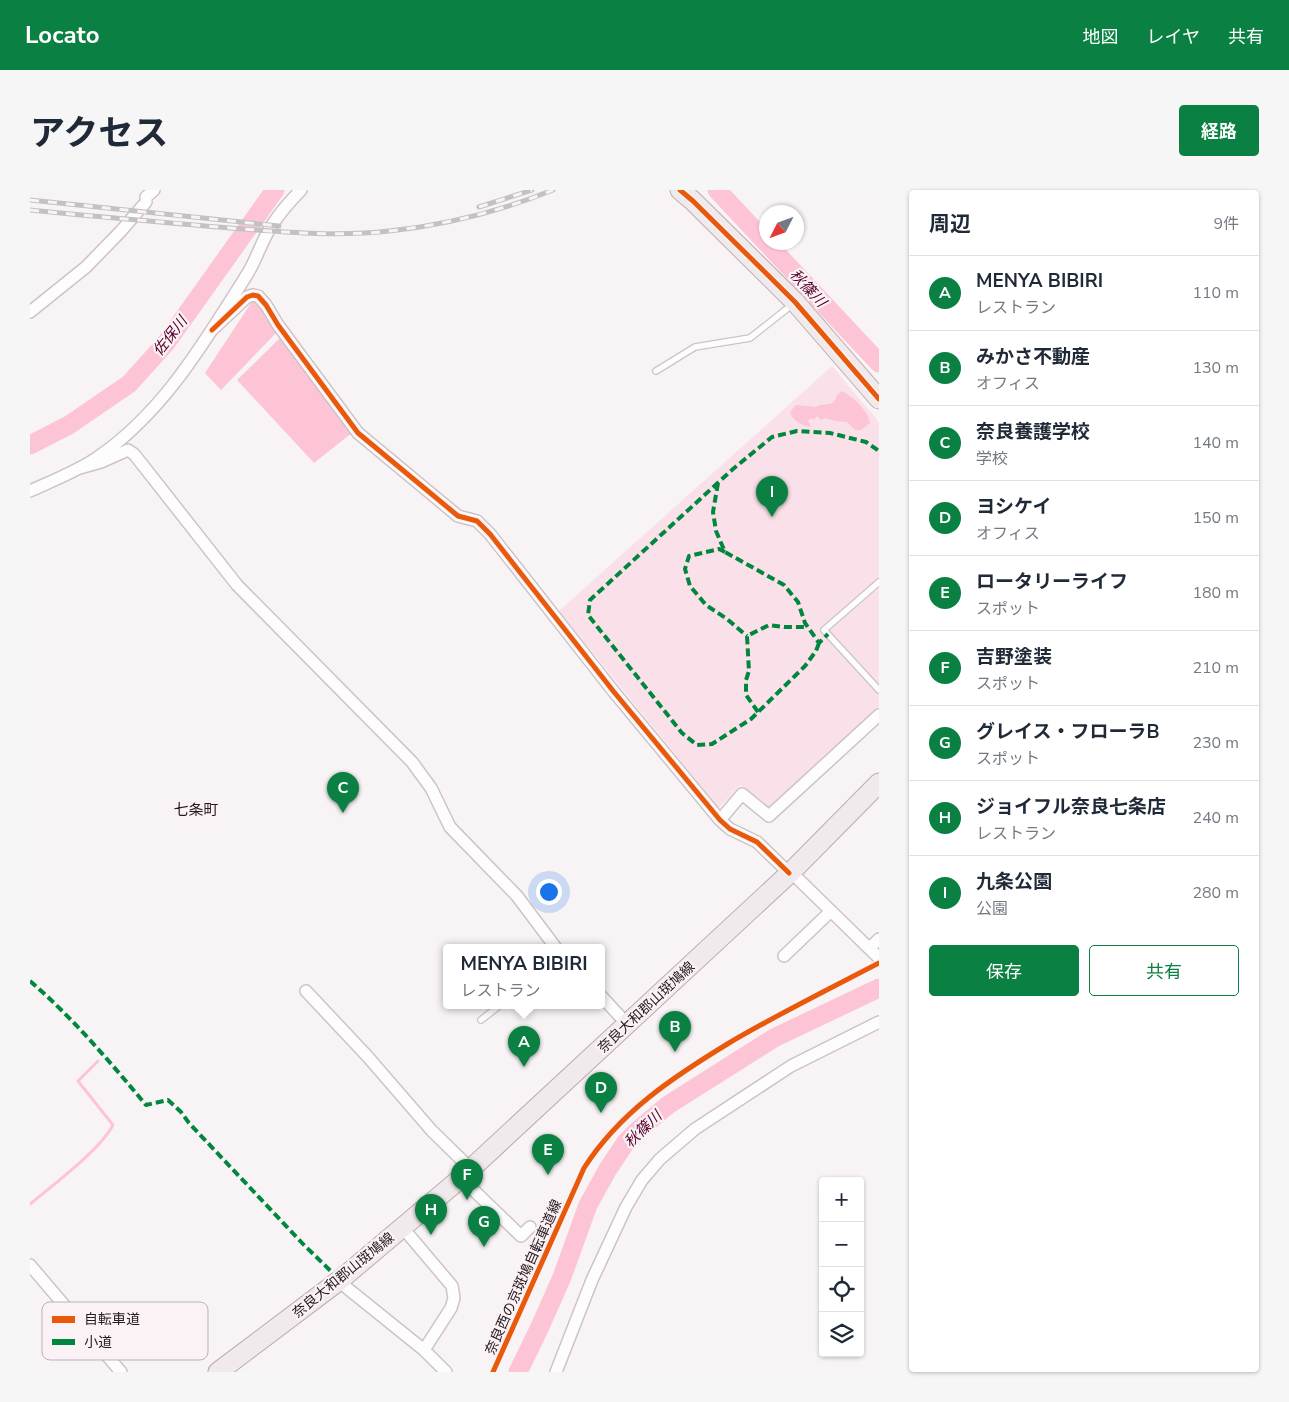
<!DOCTYPE html>
<html lang="ja">
<head>
<meta charset="utf-8">
<style>
  :root { --surface:#fff; --page:#f6f6f7; --text:#1f2937; --muted:#747a83; --line:#e0e1e3; --accent:#0b8043 }
  body { margin:0; font-family:"Nunito Sans","Noto Sans JP",sans-serif; background:var(--page); color:var(--text) }
  .controls { position:absolute; right:15px; bottom:15px; display:grid; overflow:hidden; border-radius:5px; box-shadow:0 1px 4px #0004 }
  .controls button { width:45px; height:45px; display:grid; place-items:center; padding:0; border:0; border-bottom:1px solid var(--line); background:var(--surface); color:var(--text); font:25px sans-serif }
  .compass { position:absolute; left:729px; top:15px; width:45px; height:45px; border-radius:50%; background:var(--surface); box-shadow:0 1px 4px #0004; rotate:228deg }
  .you { position:absolute; left:518px; top:701px; width:18px; height:18px; margin:-12px; border:4px solid #fff; border-radius:50%; background:#1a73e8; box-shadow:0 0 0 8px #1a73e833 }
  .badge { display:grid; place-items:center; width:32px; height:32px; border-radius:50%; background:var(--accent); color:#fff; font-size:16px; font-weight:700 }
  .pin { position:absolute; translate:-50% -41px; filter:drop-shadow(0 1px 2px #0008) }
  .pin::after { content:''; position:absolute; top:26px; width:18px; height:15px; background:inherit; clip-path:polygon(0 0,100% 0,50% 100%) }
  .popup { position:absolute; left:413px; top:754px; width:162px; height:65px; box-sizing:border-box; display:grid; place-content:center; border-radius:5px; background:var(--surface); filter:drop-shadow(0 1px 4px #0005); font-size:16px; white-space:nowrap; color:var(--muted) }
  .popup b { font-size:19px; color:var(--text) }
  .popup::after { content:''; position:absolute; left:50%; top:100%; margin-left:-10px; border:10px solid transparent; border-top-color:var(--surface) }
  .list { margin:0; padding:0; list-style:none }
  h2 { display:flex; justify-content:space-between; align-items:center; height:65px; margin:0; padding:0 20px; font-size:21px }
  h2 small { font-size:16px; font-weight:400; color:var(--muted) }
  .list li { display:grid; grid-template-columns:32px 1fr auto; gap:15px; align-items:center; box-sizing:border-box; height:75px; padding:0 20px; border-top:1px solid var(--line) }
  .list b { display:block; font-size:19px; white-space:nowrap }
  .list p { margin:0; font-size:16px; white-space:nowrap; color:var(--muted) }
  .list em { font-size:16px; font-style:normal; color:var(--muted) }
  .actions { display:flex; gap:10px; padding:15px 20px }
  .actions a { flex:1; padding:11px 0; border:1px solid var(--accent); border-radius:5px; text-align:center; font-size:18px; color:var(--accent) }
  .actions .main { background:var(--accent); color:#fff }
  .icon { flex:none; width:28px; height:28px; fill:none; stroke:currentColor; stroke-width:2; stroke-linecap:round; stroke-linejoin:round }
  .map { position:relative; flex:none; width:849px; height:1182px; overflow:hidden; border-radius:5px }
  header { display:flex; align-items:center; gap:30px; box-sizing:border-box; height:70px; padding:0 25px; background:var(--accent); color:#fff }
  header strong { font-size:24px }
  nav { display:flex; gap:28px; margin-inline-start:auto; font-size:18px }
  .intro { display:flex; align-items:center; justify-content:space-between; box-sizing:border-box; height:120px; padding:0 30px }
  h1 { margin:0; font-size:35px }
  .button { padding:12px 22px; border-radius:5px; background:var(--accent); color:#fff; font-size:18px; font-weight:700 }
  main { display:flex; gap:30px; padding:0 30px }
  aside { flex:1; background:var(--surface); border-radius:5px; box-shadow:0 1px 4px #0004 }
  .map>svg:first-child { display:block }
  .green { fill:#fae0e8 }
  .water { fill:#fdc4d6 }
  .lines { fill:none; stroke-linecap:round; stroke-linejoin:round }
  .stream { stroke:#fdc4d6; stroke-width:3 }
  .river { stroke:#fdc4d6; stroke-width:19 }
  .service-casing { stroke:#ccc4c7; stroke-width:8 }
  .minor-casing { stroke:#ccc4c7; stroke-width:14 }
  .primary-casing { stroke:#bcacb2; stroke-width:21 }
  .service { stroke:#fefdfe; stroke-width:5.5 }
  .minor { stroke:#fefdfe; stroke-width:11 }
  .primary { stroke:#f1eaed; stroke-width:19 }
  .rail-casing { stroke:#c3c2c2; stroke-width:5 }
  .rail { stroke:#faf2f5; stroke-width:3; stroke-dasharray:9; stroke-linecap:butt }
  .quiet { stroke:#00873e; stroke-width:4; stroke-dasharray:8 4; stroke-linecap:butt }
  .cycleway-casing { stroke:#faf2f5; stroke-width:8 }
  .cycleway { stroke:#e8590c; stroke-width:5 }
  .labels { text-anchor:middle; stroke-width:4.5; stroke-linejoin:round; paint-order:stroke }
  .street-label { font-size:14px; fill:#271a1e; stroke:#faf2f5 }
  .water-label { font-size:15px; font-style:italic; fill:#57002c; stroke:#faf2f5 }
  .neighbourhood-label { font-size:15px; fill:#271a1e; stroke:#faf2f5 }
  .key { fill:#faf2f5; stroke:#bbb1b4; stroke-width:1 }
  .key-label { font-size:14px; fill:#271a1e }
</style>
</head>
<body>
<header>
<strong>Locato</strong>
<nav><a>地図</a><a>レイヤ</a><a>共有</a></nav>
</header>
<div class="intro"><h1>アクセス</h1><a class="button">経路</a></div>
<main>
<div class="map">
<svg width="849" height="1182" viewBox="0 0 849 1182">
  <rect width="100%" height="100%" fill="#f8f4f6"/>
  <path class="green" d="M802 176 849 232V517L739 618 710 595 689 618 529 421Z"/>
  <path class="water" d="M223 110 240 130 246 143 191 200 175 183Z
    M250 148 323 242 284 273 207 190Z
    M812 201C823 207 838 220 840 233L831 240H825L817 232 805 231 795 228 791 230 787 226 784 230 781 228 778 231 781 235 779 237C770 234 763 231 760 222L766 215 786 217C792 213 798 216 804 212L807 205Z"/>
  <g class="lines">
    <path class="stream" d="M0 1014C23 995 70 960 83 935L48 891 68 871"/>
    <path class="river" d="M687 0 849 173
      M0 255 39 235 99 194 136 153 245 0
      M488 1182 509 1139 532 1087 558 1015 578 979 596 952 608 940 638 915 744 848 849 798"/>
    <defs>
      <path id="service" d="M626 181 665 157 720 148 763 114
        M849 392 794 440 849 500
        M451 830 469 816"/>
      <path id="minor" d="M0 122 56 77 91 41 116 12V7L124 0
        M182 140 217 107 223 105 228 106 236 115 248 135 328 243 428 326 447 331 460 344 584 502 690 630 700 639 727 652 759 683
        M50 278 71 272 98 260 104 264 207 395 382 572 401 598 420 637 487 706 526 758
        M0 301C22 291 45 282 65 269 133 224 175 151 218 83 227 68 232 50 242 35 250 23 260 11 271 0
        M690 630 712 604 739 626 849 525
        M761 682 849 768
        M840 758 849 749
        M754 766 801 721
        M276 801 338 867 402 941 441 979
        M572 807 597 834
        M431 988 491 1046 500 1037
        M373 1038 422 1096 424 1108 421 1118 394 1160
        M0 1075 91 1182
        M310 1090 317 1098 394 1160 416 1182
        M526 1182 562 1090 596 1017 612 990 630 969 665 939 761 876 849 832"/>
      <path id="primary" d="M650 0 663 11 765 112 849 209
        M188 1182 310 1090 431 988 761 682 849 593"/>
    </defs>
    <use href="#service" class="service-casing"/>
    <use href="#minor" class="minor-casing"/>
    <use href="#primary" class="primary-casing"/>
    <use href="#service" class="service"/>
    <use href="#minor" class="minor"/>
    <use href="#primary" class="primary"/>
    <defs>
      <path id="rail" d="M0 10 249 36
        M449 17 502 0
        M0 20C67 27 133 32 200 38 253 42 306 47 359 41 415 35 471 21 523 0"/>
    </defs>
    <use href="#rail" class="rail-casing"/>
    <use href="#rail" class="rail"/>
    <path class="quiet" d="M688 293 683 322 686 341 695 362 754 395 768 412 775 433 789 453 798 444
      M695 362 689 359 659 366 655 379 660 396 676 415 697 429 717 446
      M789 453 786 461 775 476 721 529 682 554 667 555 652 543 558 425 560 410 703 279 742 247 767 241 800 243 836 252 849 261
      M728 522 716 505V490L719 481 717 446 739 435 754 437H777
      M0 791C43 828 80 872 116 915L138 910 151 922 159 933 274 1055 310 1090"/>
    <defs>
      <path id="cycleway" d="M650 0 663 11 765 112 849 209
        M182 140 217 107 223 105 228 106 236 115 248 135 328 243 428 326 447 331 460 344 584 502 690 630 700 639 727 652 759 683
        M463 1182 554 978C590 922 643 887 699 853 748 824 799 799 849 773"/>
    </defs>
    <use href="#cycleway" class="cycleway-casing"/>
    <use href="#cycleway" class="cycleway"/>
  </g>
  <g class="labels">
    <g class="street-label">
      <text transform="translate(616 817) rotate(-43)" y="5">奈良大和郡山斑鳩線</text>
      <text transform="translate(313 1085) rotate(-39)" y="5">奈良大和郡山斑鳩線</text>
      <text transform="translate(493 1087) rotate(-66)" y="5">奈良西の京斑鳩自転車道線</text>
    </g>
    <g class="water-label">
      <text transform="translate(778 98) rotate(47)" y="5">秋篠川</text>
      <text transform="translate(140 146) rotate(-52)" y="5">佐保川</text>
      <text transform="translate(613 939) rotate(-44)" y="5">秋篠川</text>
    </g>
    <g class="neighbourhood-label">
      <text x="166" y="625">七条町</text>
    </g>
  </g>
  <rect x="12" y="1112" width="166" height="58" rx="8" class="key"/>
  <rect x="22" y="1126" width="23" height="7" fill="#e8590c"/>
  <rect x="22" y="1149" width="23" height="6" fill="#00873e"/>
  <g class="key-label">
    <text x="54" y="1134">自転車道</text>
    <text x="54" y="1157">小道</text>
  </g>
</svg>
<div class="controls">
<button>+</button>
<button>−</button>
<button><svg class="icon" aria-label="locate" viewBox="0 0 24 24"><circle cx="12" cy="12" r="6"/><path d="M12 2v4M12 18v4M2 12h4M18 12h4"/></svg></button>
<button><svg class="icon" aria-label="layers" viewBox="0 0 24 24"><path d="M12 4l9 5-9 5-9-5zM3 14l9 5 9-5"/></svg></button>
</div>
<svg class="compass" viewBox="-18 -18 36 36"><path d="M0-13l5 13h-10z" fill="#e53935"/><path d="M0 13l5-13h-10z" fill="#747a83"/></svg>
<div class="you"></div>
<div class="pin badge" style="left:494px;top:877px">A</div>
<div class="popup"><b>MENYA BIBIRI</b>レストラン</div>
<div class="pin badge" style="left:645px;top:862px">B</div>
<div class="pin badge" style="left:313px;top:623px">C</div>
<div class="pin badge" style="left:571px;top:923px">D</div>
<div class="pin badge" style="left:518px;top:985px">E</div>
<div class="pin badge" style="left:437px;top:1010px">F</div>
<div class="pin badge" style="left:454px;top:1057px">G</div>
<div class="pin badge" style="left:401px;top:1045px">H</div>
<div class="pin badge" style="left:742px;top:327px">I</div>
</div>
<aside>
<h2>周辺<small>9件</small></h2>
<ul class="list">
<li><span class="badge">A</span><div><b>MENYA BIBIRI</b><p>レストラン</p></div><em>110 m</em></li>
<li><span class="badge">B</span><div><b>みかさ不動産</b><p>オフィス</p></div><em>130 m</em></li>
<li><span class="badge">C</span><div><b>奈良養護学校</b><p>学校</p></div><em>140 m</em></li>
<li><span class="badge">D</span><div><b>ヨシケイ</b><p>オフィス</p></div><em>150 m</em></li>
<li><span class="badge">E</span><div><b>ロータリーライフ</b><p>スポット</p></div><em>180 m</em></li>
<li><span class="badge">F</span><div><b>吉野塗装</b><p>スポット</p></div><em>210 m</em></li>
<li><span class="badge">G</span><div><b>グレイス・フローラB</b><p>スポット</p></div><em>230 m</em></li>
<li><span class="badge">H</span><div><b>ジョイフル奈良七条店</b><p>レストラン</p></div><em>240 m</em></li>
<li><span class="badge">I</span><div><b>九条公園</b><p>公園</p></div><em>280 m</em></li>
</ul>
<div class="actions"><a class="main">保存</a><a>共有</a></div>
</aside>
</main>
</body>
</html>
